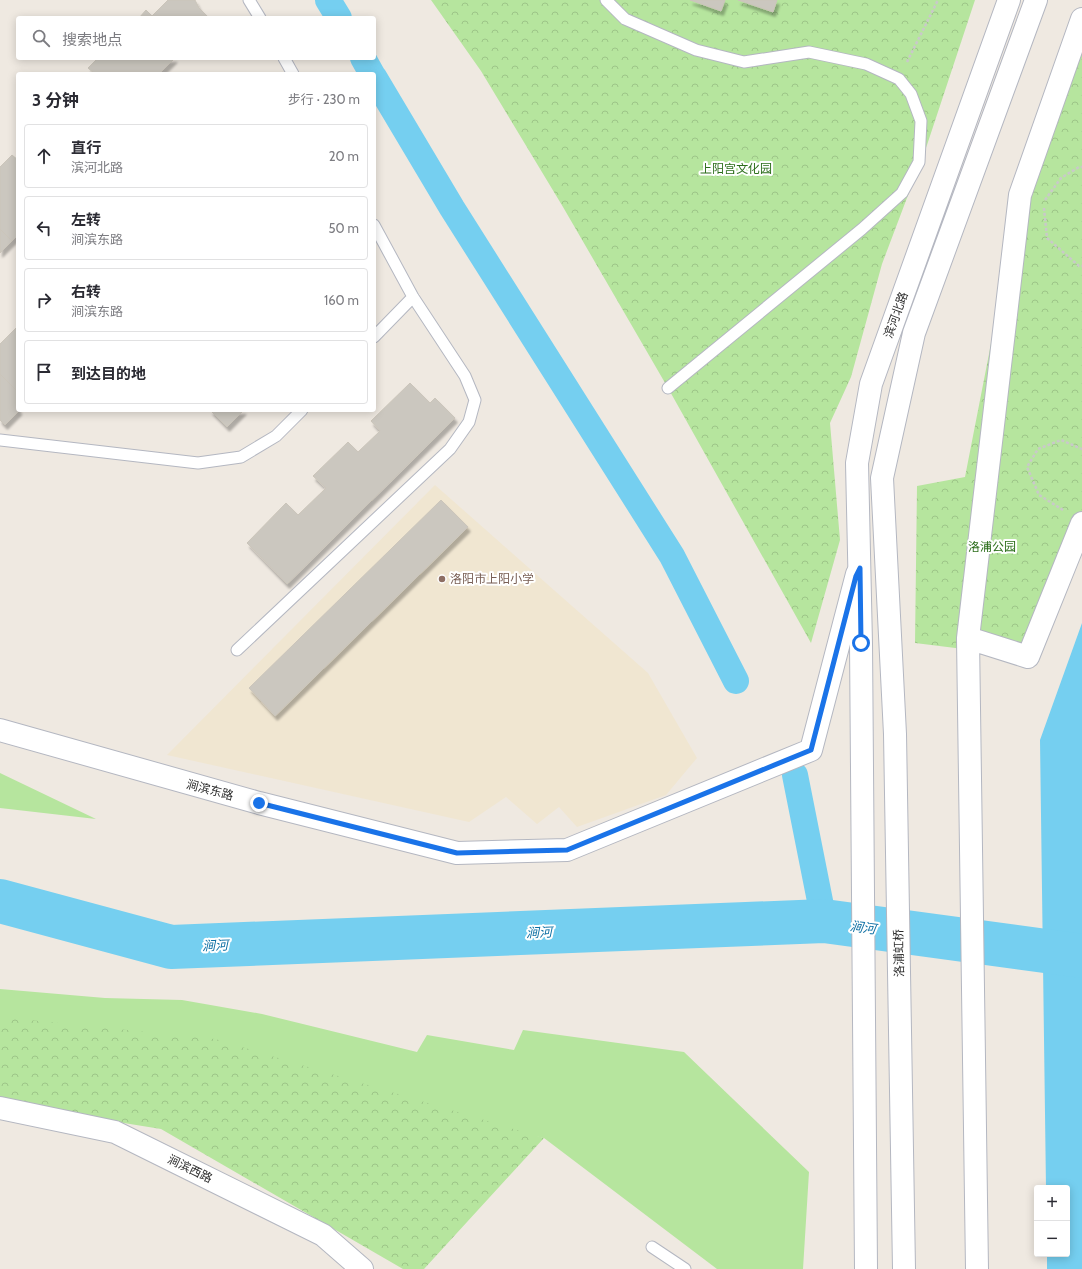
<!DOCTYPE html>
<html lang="zh">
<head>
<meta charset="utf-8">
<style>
  :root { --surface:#fff; --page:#f2f2f3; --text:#2b2b33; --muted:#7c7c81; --line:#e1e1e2 }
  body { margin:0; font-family:Cabin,"Noto Sans SC",sans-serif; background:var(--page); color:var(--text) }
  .controls { position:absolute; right:12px; bottom:12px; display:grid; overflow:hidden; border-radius:4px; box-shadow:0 2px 10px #0003 }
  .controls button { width:36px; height:36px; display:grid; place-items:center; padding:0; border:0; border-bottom:1px solid var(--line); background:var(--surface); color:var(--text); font:20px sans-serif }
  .stop { position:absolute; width:12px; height:12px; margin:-9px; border:3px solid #1a73e8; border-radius:50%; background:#fff }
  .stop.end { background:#1a73e8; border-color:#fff; box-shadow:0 1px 4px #0008 }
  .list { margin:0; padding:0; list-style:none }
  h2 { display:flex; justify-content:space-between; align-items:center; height:52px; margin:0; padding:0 16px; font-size:17px }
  h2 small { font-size:13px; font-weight:400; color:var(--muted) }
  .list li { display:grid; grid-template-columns:26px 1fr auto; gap:12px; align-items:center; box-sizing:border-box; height:64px; margin:0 8px 8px; padding:0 8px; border:1px solid var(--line); border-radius:4px }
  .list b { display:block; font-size:15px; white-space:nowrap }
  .list p { margin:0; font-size:13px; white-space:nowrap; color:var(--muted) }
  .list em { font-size:13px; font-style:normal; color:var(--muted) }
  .icon { flex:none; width:22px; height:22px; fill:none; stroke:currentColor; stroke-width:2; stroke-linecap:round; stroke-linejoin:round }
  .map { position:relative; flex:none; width:1082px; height:1269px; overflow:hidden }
  .search { position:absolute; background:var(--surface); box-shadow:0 2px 10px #0003; left:16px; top:16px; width:360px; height:44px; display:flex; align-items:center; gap:10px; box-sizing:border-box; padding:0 14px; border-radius:4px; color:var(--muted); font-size:15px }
  .panel { position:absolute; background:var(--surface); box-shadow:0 2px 10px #0003; left:16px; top:72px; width:360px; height:340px; border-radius:4px }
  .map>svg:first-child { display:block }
  .education { fill:#f0e6d1 }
  .grass { fill:#b6e59e }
  .park { fill:url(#park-crowns) }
  .water { fill:#75cff0 }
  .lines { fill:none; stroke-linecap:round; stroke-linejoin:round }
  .canal { stroke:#75cff0; stroke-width:26 }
  .river { stroke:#75cff0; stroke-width:44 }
  .building { fill:#cbc7bf; stroke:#cbc5ba; filter:url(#shadow) }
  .lane-casing { stroke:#b4b7c1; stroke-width:13 }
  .street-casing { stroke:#b4b7c1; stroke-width:24 }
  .secondary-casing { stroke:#b4b7c1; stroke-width:24 }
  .path { stroke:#c9c9c9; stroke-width:2.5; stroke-dasharray:3 2; stroke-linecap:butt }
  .lane { stroke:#fff; stroke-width:11 }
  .street { stroke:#fff; stroke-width:22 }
  .secondary { stroke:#fff; stroke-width:22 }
  .route { stroke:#1a73e8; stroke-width:5 }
  .education-dot { fill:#8d6e63; stroke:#fff; stroke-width:1.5 }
  .labels { text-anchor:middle; stroke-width:4; stroke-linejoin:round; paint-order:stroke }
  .park-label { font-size:12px; fill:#2c6e1b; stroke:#fff }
  .street-label { font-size:12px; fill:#2e2e2e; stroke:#fff }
  .education-label { font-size:12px; fill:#785e54; stroke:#fff; text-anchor:start }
  .water-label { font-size:13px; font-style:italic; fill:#0d6fa3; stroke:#fff }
</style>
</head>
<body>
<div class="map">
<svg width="1082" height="1269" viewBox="0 0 1082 1269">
  <defs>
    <pattern id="park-crowns" width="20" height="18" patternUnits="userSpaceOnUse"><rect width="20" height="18" fill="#b6e59e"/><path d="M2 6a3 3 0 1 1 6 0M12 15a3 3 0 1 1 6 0" fill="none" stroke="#9dc588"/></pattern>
    <filter id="shadow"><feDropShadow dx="2.5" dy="4.5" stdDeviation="1" flood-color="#0004"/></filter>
  </defs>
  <rect width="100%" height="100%" fill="#efe9e1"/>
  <path class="education" d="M435 485 648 673 697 758 666 795 577 827 559 807 537 824 506 797 469 822 167 755Z"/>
  <path class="grass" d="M0 773 96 819 0 808Z
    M0 989 105 998 182 1000 262 1014 417 1052 427 1035 514 1050 523 1030 684 1052 809 1172 803 1269H717L544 1138 0 1019Z"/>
  <path class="park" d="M431 0H975L927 145 882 264 851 377 830 423 840 540 811 643 668 388 563 207 481 71Z
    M1082 19V523L1028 657 915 643 917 486 965 477 1020 195Z
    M0 1017 215 1039 544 1138 424 1269H403L161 1129 0 1103Z"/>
  <path class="water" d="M1082 623V1269H1047V1254H1067V1188H1046L1040 740Z"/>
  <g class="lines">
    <path class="canal" d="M328 0 339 18
      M363 58 372 74
      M374 77 452 208 672 556 736 681
      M795 775 824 921"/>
    <path class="river" d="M0 901 171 947 824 921 1082 956"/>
  </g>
  <path class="building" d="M168 0H195L199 8 209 18H139L146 10 152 16Z
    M690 0H725L721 11Z
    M738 0H777L773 12Z
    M98 58H175L159 74H95L88 68Z
    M12 155 18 160V235L12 241 0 229V167Z
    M0 229 12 241 0 253Z
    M18 326V392L0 374V344Z
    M0 374 18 392V410H20L5 425 0 420Z
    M410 383 430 403 435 398 455 418 287 584 247 543 286 503 298 515 326 488 313 476 348 442 358 452 380 431 371 421Z
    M210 410H244L227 427Z
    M441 500 468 527 275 716 249 688Z"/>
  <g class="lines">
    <defs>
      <path id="lane" d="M249 0 260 18
        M606 0 625 19 696 50 744 62 809 52 866 64 899 79 911 94 921 121 919 162 902 193 862 229 668 388
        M284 58 293 74
        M374 337 413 297
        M0 440 198 463 241 457 276 436 302 410
        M237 650 450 449 469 422 475 400 465 376 413 297 374 225
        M652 1247 685 1269"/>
      <path id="street" d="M968 638 1028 657 1082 523
        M0 730 259 803 457 853 567 850 811 750 857 574
        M0 1108 115 1132 323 1235 362 1269
        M977 1269 968 638 1020 195 1082 19"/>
      <path id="secondary" d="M866 1269 861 643 857 463 871 384 1009 0
        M904 1269 895 734 882 478 914 333 1036 0"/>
    </defs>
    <use href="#lane" class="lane-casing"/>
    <use href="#street" class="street-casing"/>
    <use href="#secondary" class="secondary-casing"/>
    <path class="path" d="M907 62 938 0
      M1045 200 1061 178 1079 167H1082
      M1044 208 1047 238 1079 266H1082
      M1063 510 1039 495 1027 467 1038 449 1061 440 1082 449"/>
    <use href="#lane" class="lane"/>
    <use href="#street" class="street"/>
    <use href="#secondary" class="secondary"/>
  </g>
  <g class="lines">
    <path class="route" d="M259 803 457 853 567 850 811 750 856 576 860 568 861 643"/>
  </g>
  <circle class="education-dot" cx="442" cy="579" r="4"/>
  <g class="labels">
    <g class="park-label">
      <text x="736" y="173">上阳宫文化园</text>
      <text x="992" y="551">洛浦公园</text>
    </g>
    <g class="street-label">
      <text transform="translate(896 315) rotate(-70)" y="4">滨河北路</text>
      <text transform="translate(210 790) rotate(15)" y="4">涧滨东路</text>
      <text transform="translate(899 953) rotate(-91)" y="4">洛浦虹桥</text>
      <text transform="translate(190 1169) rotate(26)" y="4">涧滨西路</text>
    </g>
    <g class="education-label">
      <text x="450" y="583">洛阳市上阳小学</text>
    </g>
    <g class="water-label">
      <text transform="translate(863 927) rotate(8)" y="5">涧河</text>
      <text transform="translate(539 932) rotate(-2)" y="5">涧河</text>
      <text transform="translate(215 945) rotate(-2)" y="5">涧河</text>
    </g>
  </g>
</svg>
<div class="controls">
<button>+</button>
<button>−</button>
</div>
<div class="stop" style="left:861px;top:643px"></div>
<div class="stop end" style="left:259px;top:803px"></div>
<div class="search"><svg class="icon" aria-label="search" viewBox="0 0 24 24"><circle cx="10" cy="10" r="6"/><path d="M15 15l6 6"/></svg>搜索地点</div>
<section class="panel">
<h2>3 分钟<small>步行 · 230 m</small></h2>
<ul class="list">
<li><svg class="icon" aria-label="ahead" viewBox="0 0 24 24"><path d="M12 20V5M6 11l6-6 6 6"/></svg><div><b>直行</b><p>滨河北路</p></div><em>20 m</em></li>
<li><svg class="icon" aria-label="left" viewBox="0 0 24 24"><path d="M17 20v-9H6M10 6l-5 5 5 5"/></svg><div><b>左转</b><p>涧滨东路</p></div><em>50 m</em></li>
<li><svg class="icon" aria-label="right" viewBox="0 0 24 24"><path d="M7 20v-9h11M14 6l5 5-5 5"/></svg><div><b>右转</b><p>涧滨东路</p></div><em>160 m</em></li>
<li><svg class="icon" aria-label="arrive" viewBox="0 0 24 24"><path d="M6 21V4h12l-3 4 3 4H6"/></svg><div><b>到达目的地</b></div></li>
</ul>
</section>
</div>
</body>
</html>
